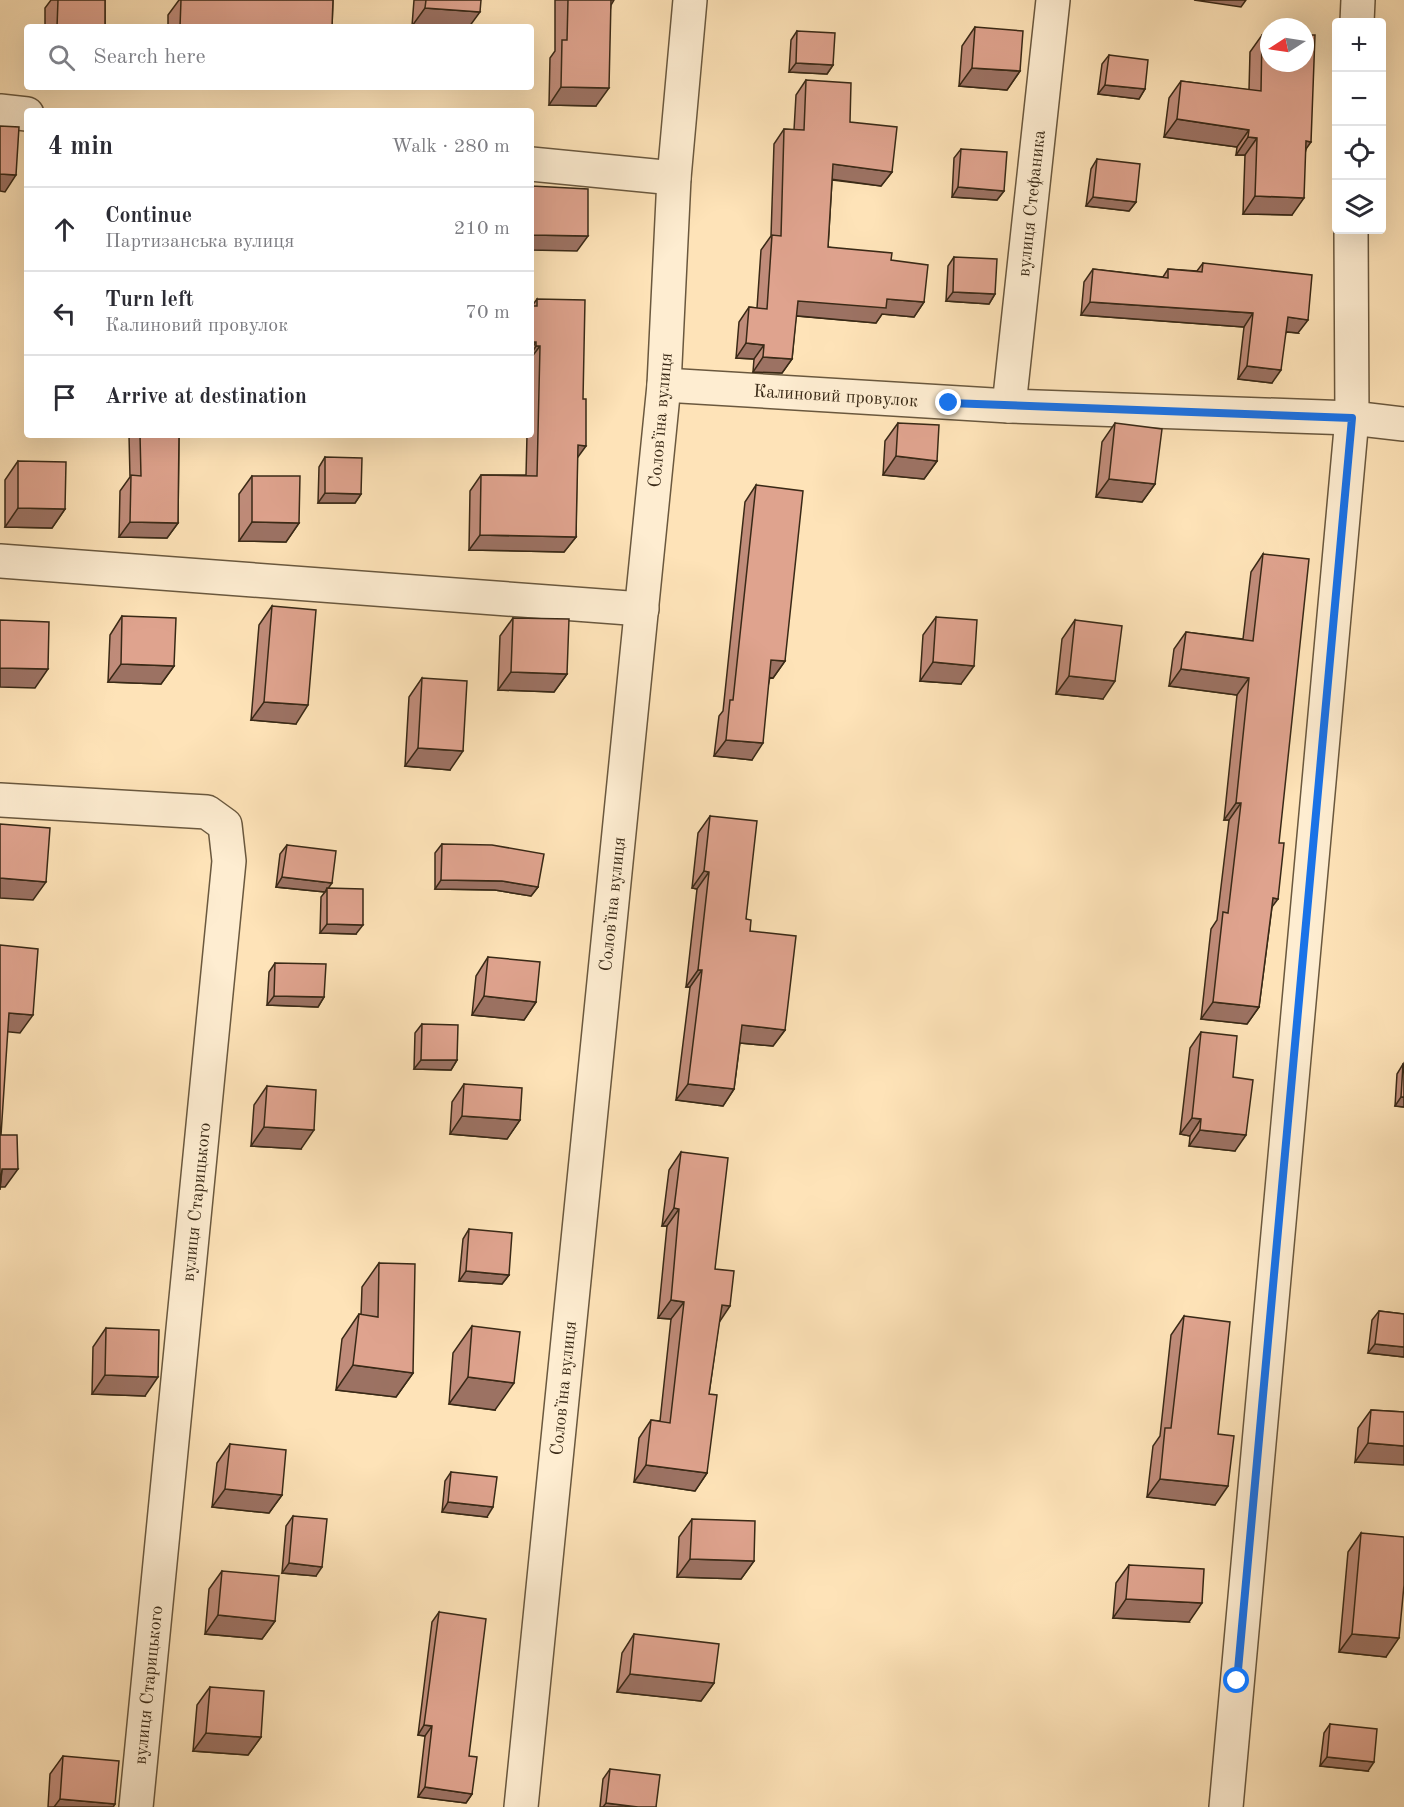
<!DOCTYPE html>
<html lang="en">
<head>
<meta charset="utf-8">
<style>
  :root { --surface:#fff; --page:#f2f2f3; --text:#2b2b33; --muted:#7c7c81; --line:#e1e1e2 }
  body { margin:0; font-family:"Old Standard TT",serif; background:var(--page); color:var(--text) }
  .controls { position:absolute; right:18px; top:18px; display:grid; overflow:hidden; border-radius:6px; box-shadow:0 6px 24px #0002 }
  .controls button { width:54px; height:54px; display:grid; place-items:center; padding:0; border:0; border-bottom:2px solid var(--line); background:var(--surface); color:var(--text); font:30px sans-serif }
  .compass { position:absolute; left:1260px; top:18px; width:54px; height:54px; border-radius:50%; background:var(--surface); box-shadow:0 6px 24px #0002; rotate:258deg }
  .stop { position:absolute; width:18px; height:18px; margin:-14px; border:4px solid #1a73e8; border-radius:50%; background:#fff }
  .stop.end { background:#1a73e8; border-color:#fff; box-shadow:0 2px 6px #0008 }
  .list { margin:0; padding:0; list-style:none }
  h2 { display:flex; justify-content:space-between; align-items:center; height:78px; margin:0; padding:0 24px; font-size:26px }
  h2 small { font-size:20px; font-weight:400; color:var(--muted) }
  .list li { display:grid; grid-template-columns:39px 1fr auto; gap:18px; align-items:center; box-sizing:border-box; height:84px; padding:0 24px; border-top:2px solid var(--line) }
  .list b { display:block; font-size:22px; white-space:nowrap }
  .list p { margin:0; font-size:20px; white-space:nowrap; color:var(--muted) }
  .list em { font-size:20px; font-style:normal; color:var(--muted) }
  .icon { flex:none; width:33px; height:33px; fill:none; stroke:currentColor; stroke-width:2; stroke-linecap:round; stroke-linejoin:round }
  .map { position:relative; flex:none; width:1404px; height:1807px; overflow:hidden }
  .search { position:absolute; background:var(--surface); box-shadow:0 6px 24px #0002; left:24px; top:24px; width:510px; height:66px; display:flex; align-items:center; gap:15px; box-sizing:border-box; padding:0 21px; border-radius:6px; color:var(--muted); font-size:22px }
  .panel { position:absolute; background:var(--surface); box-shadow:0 6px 24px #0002; left:24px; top:108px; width:510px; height:330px; border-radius:6px }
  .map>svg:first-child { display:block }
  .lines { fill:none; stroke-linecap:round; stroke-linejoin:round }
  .street-casing { stroke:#6a583e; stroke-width:36 }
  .street { stroke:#feedd1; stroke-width:33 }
  .wall { fill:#c08c7a; stroke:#392916; stroke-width:1.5 }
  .shaded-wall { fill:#9c7263; stroke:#392916; stroke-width:1.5 }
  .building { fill:#dfa38e; stroke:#392916; stroke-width:1.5 }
  .route { stroke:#1a73e8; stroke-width:8 }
  .labels { text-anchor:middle; stroke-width:6; stroke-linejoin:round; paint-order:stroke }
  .street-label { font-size:18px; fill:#392916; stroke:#feedd1 }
</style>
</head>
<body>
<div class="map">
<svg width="1404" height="1807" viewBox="0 0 1404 1807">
  <rect width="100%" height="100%" fill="#fee3b8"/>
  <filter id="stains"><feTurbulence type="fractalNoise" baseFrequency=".00333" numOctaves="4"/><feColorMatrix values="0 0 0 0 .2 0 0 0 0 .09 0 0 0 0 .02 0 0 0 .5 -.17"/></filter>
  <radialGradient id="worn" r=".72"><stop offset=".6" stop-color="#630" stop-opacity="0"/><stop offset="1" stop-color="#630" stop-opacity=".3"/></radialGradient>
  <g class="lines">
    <defs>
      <g id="street">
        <path d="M1357 22 1358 0"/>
        <path d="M0 111 27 114"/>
        <path d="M531 164 674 178"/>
        <path id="s1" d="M664 385 1009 406 1352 418 1404 424"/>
        <path id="s2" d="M1009 406 1053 0"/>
        <path d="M0 561 642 609"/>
        <path d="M0 800 207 812 225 825 229 861 136 1807"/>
        <path d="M521 1807 664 385 674 178 690 0"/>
        <path d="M1226 1807 1352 418 1351 230"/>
      </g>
    </defs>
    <use href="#street" class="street-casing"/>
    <use href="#street" class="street"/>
  </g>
  <path class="wall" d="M51 0H105V27H45V8Z
    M179 0H333L332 27H168V15Z
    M414 0H481L412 26Z
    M555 0H614L611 5 596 106 549 105 550 58 555 51Z
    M975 27 1020 71 1007 90 959 86 962 46Z
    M797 31 833 65 827 74 789 72 791 40Z
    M1262 35 1306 149 1292 215 1243 214 1245 155H1236L1237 147 1164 137 1169 98 1181 81 1249 90 1250 52Z
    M1109 55 1145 89 1139 99 1098 94 1102 64Z
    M806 80 850 122 892 172 881 186 832 180 828 247 891 260 924 302 914 317 882 314 876 323 796 316 792 359 782 373 753 372 754 359 736 358 739 322 749 307 757 308 761 250 771 236 774 144 784 129 794 130 796 95Z
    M961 149 1004 191 997 200 952 197 954 158Z
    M1097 159 1136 202 1129 211 1086 206 1091 169Z
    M954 257 995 294 989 304 946 301 948 266Z
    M1203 263 1298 333 1286 332 1272 383 1238 379 1244 327 1081 315 1084 282 1093 269 1163 277 1168 269 1197 271Z
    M537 299 577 458 576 537 564 552 469 550 470 491 481 475H526L527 435H531V306H532Z
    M898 423 937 461 924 479 883 475 885 441Z
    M1115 423 1155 484 1142 502 1096 497 1102 442Z
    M129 435H179L178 523 167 538 119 537 120 491 130 477Z
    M325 457 361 494 355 503H318L319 467Z
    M18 461 65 509 52 528 5 527V480Z
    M252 476 299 523 286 542 239 541V494Z
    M756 485 785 661 773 678 770 677 752 760 714 756 719 716 723 711 745 502Z
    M1263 554 1272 907 1259 1007 1247 1024 1201 1019 1211 929 1217 920 1229 820H1224L1237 695 1169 686 1174 649 1186 632 1243 639 1251 572Z
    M272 606 296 724 251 720 259 625Z
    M122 616 174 666 161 684 108 682 110 635Z
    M936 617 961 684 920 681 923 635Z
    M513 618 567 674 554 692 498 690 500 636Z
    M1075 620 1103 699 1056 694 1062 639Z
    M422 678 450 770 405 766 409 697Z
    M710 816 785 1030 773 1046 740 1043 734 1089 723 1106 676 1100 690 987H686L697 889 692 888 698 833Z
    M442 844 538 887 531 896 495 890 435 889V853Z
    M287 845 329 888 356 934 320 933 321 897 325 892 276 887 280 854Z
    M488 957 536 1002 524 1020 472 1015 476 976Z
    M275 963 324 997 318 1007 267 1005 269 972Z
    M422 1024 457 1060 451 1070 414 1069 415 1033Z
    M1201 1032 1233 1077 1235 1151 1189 1146 1190 1136 1180 1134 1190 1048Z
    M1403 1064 1404 1107 1395 1106 1397 1074Z
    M464 1084 520 1120 507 1139 450 1134 452 1102Z
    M267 1086 301 1149 251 1146 254 1105Z
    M681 1152 715 1269 719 1322 709 1394 707 1473 695 1491 634 1482 639 1438 651 1420 660 1421 671 1319 658 1318 667 1226H662L669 1170Z
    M469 1229 509 1275 502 1284 459 1281 463 1239Z
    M379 1263 413 1373 396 1397 336 1390 342 1339 359 1314 361 1315 362 1287Z
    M1379 1311 1404 1314V1357L1368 1353 1372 1320Z
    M1184 1316 1218 1434 1215 1505 1147 1497 1153 1446 1160 1436 1171 1335Z
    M472 1326 495 1410 449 1404 453 1353Z
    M106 1328 145 1396 92 1394 93 1347Z
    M1371 1410 1404 1412 1355 1462 1358 1428Z
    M230 1444 282 1495 269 1513 212 1507 217 1463Z
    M451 1472 487 1517 442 1512 445 1481Z
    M293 1516 316 1576 282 1573 286 1526Z
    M692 1519 754 1561 741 1579 677 1577 679 1537Z
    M1361 1533 1386 1657 1339 1652 1348 1552Z
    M1129 1565 1189 1622 1113 1618 1116 1583Z
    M222 1571 275 1621 262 1639 205 1634 209 1589Z
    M439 1612 469 1756 472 1794 466 1803 418 1797 425 1736 418 1735 432 1622Z
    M634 1634 714 1683 701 1701 617 1692 622 1653Z
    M210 1687 261 1737 248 1755 193 1751 197 1705Z
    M1330 1724 1368 1771 1320 1766 1324 1733Z
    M63 1756 115 1804 113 1807H48L50 1774Z
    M610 1769 656 1807H600L603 1779Z"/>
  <path class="shaded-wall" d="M1194 0H1246L1241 7Z
    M425 8 480 12 469 27 412 26Z
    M796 63 833 65 827 74 789 72Z
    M972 68 1020 71 1007 90 959 86Z
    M1105 85 1145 89 1139 99 1098 94Z
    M561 87 609 88 596 106 549 105Z
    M1177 119 1249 130 1237 147 1164 137Z
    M1248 137 1257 138 1245 155H1236Z
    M1306 141 1311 142 1299 159Z
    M833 164 892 172 881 186 823 178Z
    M0 174 16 175 5 192 0 191Z
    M958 187 1004 191 997 200 952 197Z
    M1255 196 1304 198 1292 215 1243 214Z
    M1093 197 1136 202 1129 211 1086 206Z
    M531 235 588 236 577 251 531 250Z
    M953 292 995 294 989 304 946 301Z
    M887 299 924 302 914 317 882 314 876 323 788 315 798 301Z
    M1090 302 1253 313 1244 327 1081 315Z
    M1288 317 1308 320 1298 333 1279 331Z
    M531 342H536L531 350Z
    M746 343 764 345 754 359 736 358Z
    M536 346H540L531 358V354Z
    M763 357 792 359 782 373 753 372Z
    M1247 366 1281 370 1272 383 1238 379Z
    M578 445 586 446 575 461Z
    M896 456 937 461 924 479 883 475Z
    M1109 479 1155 484 1142 502 1096 497Z
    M325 493 361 494 355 503H318Z
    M18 508 65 509 52 528 5 527Z
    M130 522 178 523 167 538 119 537Z
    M252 522 299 523 286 542 239 541Z
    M480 535 576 537 564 552 469 550Z
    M771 660 785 661 773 678 760 676Z
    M933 662 974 666 961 684 920 681Z
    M121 664 174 666 161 684 108 682Z
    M0 668 48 669 35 688 0 687Z
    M1181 669 1249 678 1237 695 1169 686Z
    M511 672 567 674 554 692 498 690Z
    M1069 676 1115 681 1103 699 1056 694Z
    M264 702 308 705 296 724 251 720Z
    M726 740 763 743 752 760 714 756Z
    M418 748 463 751 450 770 405 766Z
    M1236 803H1241L1229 820H1224Z
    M704 871 709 872 697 889 692 888Z
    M282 877 332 883 327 890V888L325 892 276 887Z
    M0 878 46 882 33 900 0 898Z
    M441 880 502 881 538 887 531 896 495 890 435 889Z
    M1273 898 1278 899 1265 916Z
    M327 924 363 925 356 934 320 933Z
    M698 970H702L690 987H686Z
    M274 996 324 997 318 1007 267 1005Z
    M484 996 536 1002 524 1020 472 1015Z
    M1213 1002 1259 1007 1247 1024 1201 1019Z
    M9 1013 33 1015 20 1033 0 1031Z
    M742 1025 785 1030 773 1046 730 1042Z
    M421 1060H457L451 1070 414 1069Z
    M688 1084 734 1089 723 1106 676 1100Z
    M1401 1097H1404V1107L1395 1106Z
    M462 1116 520 1120 507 1139 450 1134Z
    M1192 1118 1201 1119 1190 1136 1180 1134Z
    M264 1127 314 1130 301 1149 251 1146Z
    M1200 1130 1246 1135 1235 1151 1189 1146Z
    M2 1169H18L5 1187H0Z
    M674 1208 679 1209 667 1226H662Z
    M466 1271 509 1275 502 1284 459 1281Z
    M671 1300 684 1302 671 1319 658 1318Z
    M722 1305 730 1306 718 1324Z
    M1375 1344 1404 1347V1357L1368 1353Z
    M353 1365 413 1373 396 1397 336 1390Z
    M105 1375 158 1377 145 1396 92 1394Z
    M468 1377 514 1383 495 1410 449 1404Z
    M1368 1443 1404 1446V1465L1355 1462Z
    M646 1465 707 1473 695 1491 634 1482Z
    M1160 1479 1228 1486 1215 1505 1147 1497Z
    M225 1489 282 1495 269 1513 212 1507Z
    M448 1502 493 1507 487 1517 442 1512Z
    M690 1559 754 1561 741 1579 677 1577Z
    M289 1563 322 1567 316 1576 282 1573Z
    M1126 1599 1202 1603 1189 1622 1113 1618Z
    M218 1615 275 1621 262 1639 205 1634Z
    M1352 1634 1399 1638 1386 1657 1339 1652Z
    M630 1674 714 1683 701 1701 617 1692Z
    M424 1725 432 1726 425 1736 418 1735Z
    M206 1733 261 1737 248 1755 193 1751Z
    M1327 1757 1374 1762 1368 1771 1320 1766Z
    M425 1787 472 1794 466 1803 418 1797Z
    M60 1799 115 1804 113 1807H54Z
    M606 1803 638 1807H603Z"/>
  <path class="building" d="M58 0H105V27H57Z
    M181 0H333L332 27H180Z
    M426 0H481L480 12 425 8Z
    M568 0H611L609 88 561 87 562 40H567Z
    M975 27 1023 31 1020 71 972 68Z
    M797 31 835 33 833 65 796 63Z
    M1262 35H1269V63H1305V35H1315L1311 142 1306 141 1304 198 1255 196 1257 138 1248 137 1249 130 1177 119 1181 81 1261 91Z
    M1109 55 1148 60 1145 89 1105 85Z
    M806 80 851 83 850 122 897 127 892 172 833 164 828 247 892 253 891 260 928 265 924 302 887 299 886 308 798 301 792 359 763 357 764 345 746 343 749 307 767 309 772 235 781 236 784 129 804 130Z
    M0 126 19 127 16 175 0 174Z
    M961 149 1007 152 1004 191 958 187Z
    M1097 159 1140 164 1136 202 1093 197Z
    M531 186 588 189V236L531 235Z
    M954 257 997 259 995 294 953 292Z
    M1203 263 1312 275 1308 320 1288 317 1281 370 1247 366 1253 313 1090 302 1093 269 1168 278V269L1202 272Z
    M537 299 585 300 583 399H586V446L578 445 576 537 480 535 481 475 537 476 540 346H536V342H531V306H537Z
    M898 423 939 425 937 461 896 456Z
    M1115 423 1162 429 1155 484 1109 479Z
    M140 435H179L178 523 130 522 131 475 141 476Z
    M325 457 362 458 361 494 325 493Z
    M18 461 66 462 65 509 18 508Z
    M252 476H300L299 523 252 522Z
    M756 485 803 491 785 661 771 660 763 743 726 740 730 700H733Z
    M1263 554 1309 559 1279 843H1284L1278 899 1273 898 1259 1007 1213 1002 1223 912 1228 913 1241 803H1236L1249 678 1181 669 1186 632 1253 641Z
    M272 606 316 610 308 705 264 702Z
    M122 616 176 618 174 666 121 664Z
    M936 617 977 620 974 666 933 662Z
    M513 618 569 619 567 674 511 672Z
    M0 620 49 622 48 669 0 668Z
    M1075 620 1122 626 1115 681 1069 676Z
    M422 678 467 681 463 751 418 748Z
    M710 816 757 821 746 919 751 920 750 931 796 936 785 1030 742 1025 734 1089 688 1084 702 970H698L709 872 704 871Z
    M0 824 50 828 46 882 0 878Z
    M442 844 492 845 544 854 538 887 502 881 441 880Z
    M287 845 336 851 332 883 282 877Z
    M327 888 363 889V925L327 924Z
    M0 945 38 949 33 1015 9 1013 1 1135H17L18 1169H2L0 1190Z
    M488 957 540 962 536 1002 484 996Z
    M275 963 326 964 324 997 274 996Z
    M422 1024 458 1025 457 1060H421Z
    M1201 1032 1237 1036 1233 1077 1253 1080 1246 1135 1200 1130 1201 1119 1192 1118Z
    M1403 1064H1404V1097H1401Z
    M464 1084 522 1088 520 1120 462 1116Z
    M267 1086 316 1090 314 1130 264 1127Z
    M681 1152 728 1158 715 1269 734 1271 730 1306 722 1305 709 1394 717 1395 707 1473 646 1465 651 1420 670 1423 684 1302 671 1300 679 1209 674 1208Z
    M469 1229 512 1233 509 1275 466 1271Z
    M379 1263 415 1264 413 1373 353 1365 359 1314 378 1317Z
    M1379 1311 1404 1314V1347L1375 1344Z
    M1184 1316 1230 1322 1218 1434 1234 1436 1228 1486 1160 1479 1165 1428H1171Z
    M472 1326 520 1332 514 1383 468 1377Z
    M106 1328 159 1330 158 1377 105 1375Z
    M1371 1410 1404 1412V1446L1368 1443Z
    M230 1444 286 1450 282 1495 225 1489Z
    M451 1472 497 1477 493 1507 448 1502Z
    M293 1516 327 1519 322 1567 289 1563Z
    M692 1519 755 1521 754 1561 690 1559Z
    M1361 1533 1404 1537V1585L1399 1638 1352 1634Z
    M1129 1565 1204 1569 1202 1603 1126 1599Z
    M222 1571 279 1576 275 1621 218 1615Z
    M439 1612 486 1619 469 1756 477 1757 472 1794 425 1787 432 1726 424 1725Z
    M634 1634 719 1644 714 1683 630 1674Z
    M210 1687 264 1691 261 1737 206 1733Z
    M1330 1724 1377 1729 1374 1762 1327 1757Z
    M63 1756 119 1761 115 1804 60 1799Z
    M610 1769 660 1775 656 1807H638L606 1803Z"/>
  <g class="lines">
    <path class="route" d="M949 403 1352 418 1237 1681"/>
  </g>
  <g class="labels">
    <g class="street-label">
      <text dy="6" stroke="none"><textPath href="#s2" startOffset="204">вулиця Стефаника</textPath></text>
      <text dy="6" stroke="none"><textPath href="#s1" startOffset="172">Калиновий провулок</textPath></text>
      <text transform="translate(660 420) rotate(-85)" y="6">Соловʼїна вулиця</text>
      <text transform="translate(612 904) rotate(-84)" y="6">Соловʼїна вулиця</text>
      <text transform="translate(196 1202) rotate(-84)" y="6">вулиця Старицького</text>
      <text transform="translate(563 1388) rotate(-84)" y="6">Соловʼїна вулиця</text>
      <text transform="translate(148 1685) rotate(-84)" y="6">вулиця Старицького</text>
    </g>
  </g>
  <rect width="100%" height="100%" filter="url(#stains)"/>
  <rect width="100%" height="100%" fill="url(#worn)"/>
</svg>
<div class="controls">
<button>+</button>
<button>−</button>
<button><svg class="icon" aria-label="locate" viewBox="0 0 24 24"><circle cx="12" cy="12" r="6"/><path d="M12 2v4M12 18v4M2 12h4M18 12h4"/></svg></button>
<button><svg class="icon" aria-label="layers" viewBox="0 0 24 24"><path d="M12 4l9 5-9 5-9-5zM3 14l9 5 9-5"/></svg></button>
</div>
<svg class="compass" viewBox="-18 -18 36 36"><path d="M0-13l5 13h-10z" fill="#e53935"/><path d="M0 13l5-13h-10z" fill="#7c7c81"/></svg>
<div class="stop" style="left:1237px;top:1681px"></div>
<div class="stop end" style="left:949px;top:403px"></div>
<div class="search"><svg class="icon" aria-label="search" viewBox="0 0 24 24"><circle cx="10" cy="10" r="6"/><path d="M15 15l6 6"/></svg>Search here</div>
<section class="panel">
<h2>4 min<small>Walk · 280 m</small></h2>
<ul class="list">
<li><svg class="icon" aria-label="ahead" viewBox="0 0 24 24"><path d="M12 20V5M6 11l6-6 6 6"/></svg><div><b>Continue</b><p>Партизанська вулиця</p></div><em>210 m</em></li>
<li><svg class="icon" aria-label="left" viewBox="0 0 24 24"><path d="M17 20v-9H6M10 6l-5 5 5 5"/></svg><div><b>Turn left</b><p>Калиновий провулок</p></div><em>70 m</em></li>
<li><svg class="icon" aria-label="arrive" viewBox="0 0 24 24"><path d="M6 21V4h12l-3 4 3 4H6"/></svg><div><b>Arrive at destination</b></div></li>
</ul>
</section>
</div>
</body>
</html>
